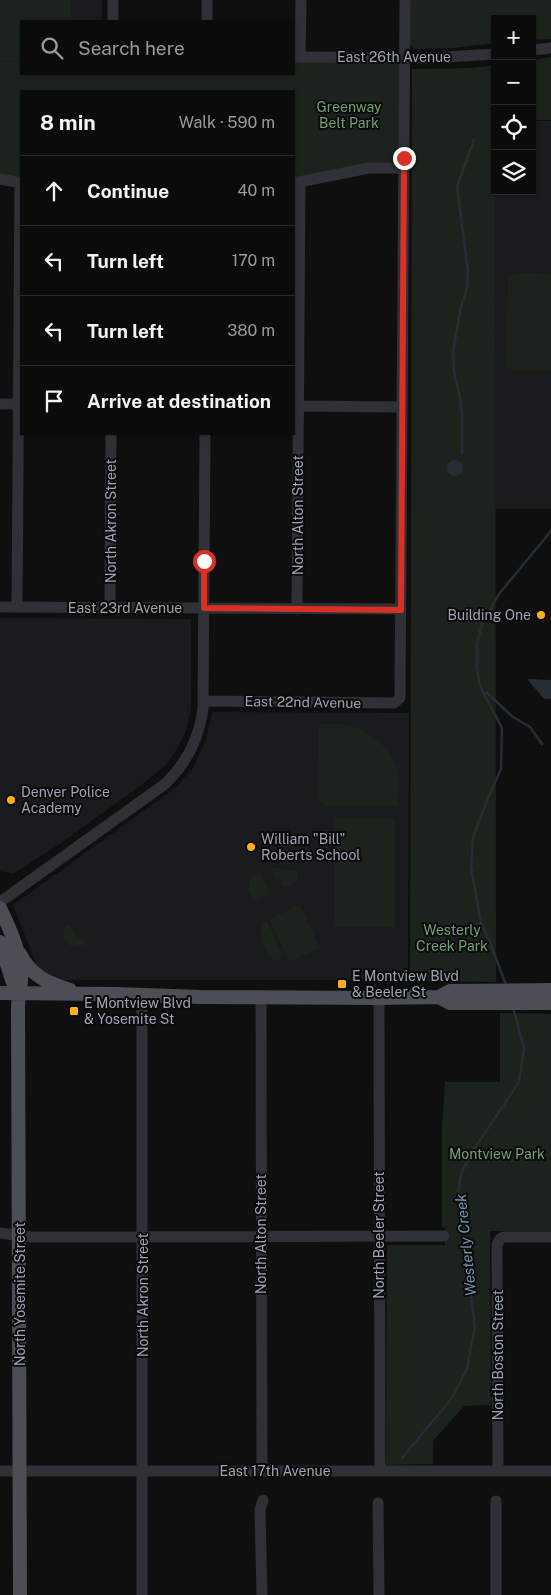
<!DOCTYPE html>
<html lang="en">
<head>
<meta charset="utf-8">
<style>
  :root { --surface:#0b0b0c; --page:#141415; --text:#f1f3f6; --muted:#9a9b9d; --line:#2b2b2d }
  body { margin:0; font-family:"Public Sans",sans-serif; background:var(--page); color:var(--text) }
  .controls { position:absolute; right:15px; top:15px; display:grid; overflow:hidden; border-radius:0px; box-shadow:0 1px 4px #0004 }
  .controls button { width:45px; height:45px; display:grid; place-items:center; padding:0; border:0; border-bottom:1px solid var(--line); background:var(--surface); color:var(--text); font:25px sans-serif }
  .stop { position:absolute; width:15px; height:15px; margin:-11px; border:4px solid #d93025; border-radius:50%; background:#fff }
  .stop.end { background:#d93025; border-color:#fff; box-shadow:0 1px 5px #0008 }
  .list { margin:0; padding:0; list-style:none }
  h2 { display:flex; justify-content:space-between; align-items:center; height:65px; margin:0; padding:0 20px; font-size:21px }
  h2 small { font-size:16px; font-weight:400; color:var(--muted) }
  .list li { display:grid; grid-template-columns:32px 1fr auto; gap:15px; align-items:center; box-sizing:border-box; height:70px; padding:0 20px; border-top:1px solid var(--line) }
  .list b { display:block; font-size:19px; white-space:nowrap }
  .list em { font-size:16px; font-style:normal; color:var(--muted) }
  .icon { flex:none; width:28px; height:28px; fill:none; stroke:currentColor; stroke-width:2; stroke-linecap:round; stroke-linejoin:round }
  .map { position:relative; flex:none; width:551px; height:1595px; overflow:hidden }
  .search { position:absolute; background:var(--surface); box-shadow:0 1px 4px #0004; left:20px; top:20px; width:275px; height:55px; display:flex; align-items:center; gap:12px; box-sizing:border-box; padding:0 18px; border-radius:0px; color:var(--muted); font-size:19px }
  .panel { position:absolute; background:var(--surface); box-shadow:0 1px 4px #0004; left:20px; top:90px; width:275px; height:345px; border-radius:0px }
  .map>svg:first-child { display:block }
  .built { fill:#1a1b1d }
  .green { fill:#1b231c }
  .water { fill:#252e35 }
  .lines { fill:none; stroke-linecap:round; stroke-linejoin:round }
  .stream { stroke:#252e35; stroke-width:2.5 }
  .minor { stroke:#303136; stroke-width:11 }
  .major { stroke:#4b4e55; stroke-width:14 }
  .route { stroke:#d93025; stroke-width:6 }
  .poi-dot { fill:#ffae18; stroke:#0a0a0b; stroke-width:2 }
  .labels { text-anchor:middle; stroke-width:4; stroke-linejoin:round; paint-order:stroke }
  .street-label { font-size:14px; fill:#9ea5b3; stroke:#0a0a0b }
  .park-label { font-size:14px; fill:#73a075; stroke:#0a0a0b }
  .poi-label { font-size:14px; fill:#9ea5b3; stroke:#0a0a0b; text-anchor:start }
  .water-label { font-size:15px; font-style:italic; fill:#7195b2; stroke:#0a0a0b }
</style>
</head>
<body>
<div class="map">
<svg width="551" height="1595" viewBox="0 0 551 1595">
  <rect width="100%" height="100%" fill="#0f0f10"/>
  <path class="built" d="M0 0H102V21H21V62H0Z
    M532 121H551V509H494L495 191H532Z
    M0 618 191 619V708L186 731 174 754 166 765 140 786 61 843 13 874 0 871Z
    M212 712 409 713 408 980H60L47 975 36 964 13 905 174 789 193 768 206 739Z"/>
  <path class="green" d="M0 0H71V21H21V61H0Z
    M409 0H551V39L532 40V19H495V43L453 48 415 49 409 44Z
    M294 57 405 58 404 168 294 183V91H21V183L0 179V62H21V74H294Z
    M551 57V120H532V60Z
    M495 65 496 982 410 981 412 69 471 68Z
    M528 273 551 274V371L512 370 507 367 506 364 508 278 516 274Z
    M319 724C327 724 338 723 346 725 369 729 392 749 398 771 400 782 398 795 398 806H324L318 800Z
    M335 818 395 819V927H335Z
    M276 867 285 871 294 870 297 872V881L285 887 282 885 280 877 275 879 271 869Z
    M260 872 270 894 256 901 248 892C251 879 245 879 260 872Z
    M300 905 320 948 289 962 269 919Z
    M267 921 283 955 282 958 276 961C263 953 259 938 263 923Z
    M69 925 72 928 74 934 79 938 81 937 85 941V945C81 945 76 947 72 946 62 944 61 933 66 926Z
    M500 1013 551 1014V1231H490L491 1405 464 1406 433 1441V1464L386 1465 387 1245H445V1227H442V1128L445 1082H500Z"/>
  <path class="water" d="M447 468a8 8 0 1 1 16 0a8 8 0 1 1-16 0Z
    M527 679 551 680V699H544Z"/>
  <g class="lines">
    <path class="stream" d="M462 454V416L460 397 454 372 453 351 461 307 467 287 468 271 457 187 474 140
      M484 694 487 693 513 717 530 727 542 744
      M506 985 490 942 481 923 471 867 473 837 488 798 501 769 502 728 484 694 479 682 477 666V644L482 624 499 594 551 531
      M402 1458 452 1398 467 1369 470 1352 475 1327 458 1194 461 1174 472 1152 519 1082 524 1048 513 1007"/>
    <path class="minor" d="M113 21V0
      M207 21V0
      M532 50 551 48
      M294 57 430 58 495 54
      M300 57 301 0
      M0 179 21 183
      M294 183 369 168H404
      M0 404H21
      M298 406 402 407
      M0 607 401 609
      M17 607 20 183
      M110 608 111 434
      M297 609 300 182
      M204 701 394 703 400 698 405 0
      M0 902 165 784C187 763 199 739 203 709L205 434
      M142 996V1595
      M261 997 262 1471
      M379 998 380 1471
      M0 1233 31 1237 444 1236
      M0 1471H551
      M498 1471 497 1245 500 1239 504 1237H551
      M496 1501V1595
      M378 1503 379 1595
      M262 1595 260 1510 263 1500"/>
    <path class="major" d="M0 908C11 931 22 955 21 981 20 990 18 999 18 1008L20 1595
      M0 942 12 980 18 993
      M20 954C31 976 48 983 70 990
      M0 993 116 994 200 997 379 998 439 997 450 991 551 990
      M439 997 450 1003H551"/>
  </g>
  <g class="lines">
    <path class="route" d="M204 561V608L401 610 404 158"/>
  </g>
  <g class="poi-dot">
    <circle cx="541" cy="615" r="5"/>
    <circle cx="11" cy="800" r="5"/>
    <circle cx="251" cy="847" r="5"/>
    <rect x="337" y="979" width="10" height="10" rx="2.5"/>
    <rect x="69" y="1006" width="10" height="10" rx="2.5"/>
  </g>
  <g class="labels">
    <g class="street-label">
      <text x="394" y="62">East 26th Avenue</text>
      <text transform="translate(298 515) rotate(-90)" y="5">North Alton Street</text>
      <text transform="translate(111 521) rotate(-90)" y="5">North Akron Street</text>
      <text x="125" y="613">East 23rd Avenue</text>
      <text transform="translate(303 702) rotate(1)" y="5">East 22nd Avenue</text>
      <text transform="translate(261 1234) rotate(-90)" y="5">North Alton Street</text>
      <text transform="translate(379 1235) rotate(-90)" y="5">North Beeler Street</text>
      <text transform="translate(20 1294) rotate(-90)" y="5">North Yosemite Street</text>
      <text transform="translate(143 1295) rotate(-90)" y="5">North Akron Street</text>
      <text transform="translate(498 1355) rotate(-90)" y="5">North Boston Street</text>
      <text x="275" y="1476">East 17th Avenue</text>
    </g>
    <g class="park-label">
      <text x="349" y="112">Greenway<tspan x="349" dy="16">Belt Park</tspan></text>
      <text x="452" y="935">Westerly<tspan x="452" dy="16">Creek Park</tspan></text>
      <text x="497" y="1159">Montview Park</text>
    </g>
    <g class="poi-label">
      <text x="531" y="620" text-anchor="end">Building One</text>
      <text x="21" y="797">Denver Police<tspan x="21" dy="16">Academy</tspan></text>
      <text x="261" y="844">William "Bill"<tspan x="261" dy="16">Roberts School</tspan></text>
      <text x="352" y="981">E Montview Blvd<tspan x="352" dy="16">&amp; Beeler St</tspan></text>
      <text x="84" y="1008">E Montview Blvd<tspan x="84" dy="16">&amp; Yosemite St</tspan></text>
    </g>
    <g class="water-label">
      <text transform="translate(466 1245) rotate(-96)" y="5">Westerly Creek</text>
    </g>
  </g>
</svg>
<div class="controls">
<button>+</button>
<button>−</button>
<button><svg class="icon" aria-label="locate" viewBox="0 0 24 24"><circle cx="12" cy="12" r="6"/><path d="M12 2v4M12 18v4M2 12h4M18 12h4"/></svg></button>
<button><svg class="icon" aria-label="layers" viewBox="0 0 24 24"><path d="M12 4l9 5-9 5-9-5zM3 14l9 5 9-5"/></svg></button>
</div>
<div class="stop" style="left:204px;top:561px"></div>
<div class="stop end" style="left:404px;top:158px"></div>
<div class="search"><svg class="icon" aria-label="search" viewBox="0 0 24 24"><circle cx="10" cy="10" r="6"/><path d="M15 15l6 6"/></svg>Search here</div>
<section class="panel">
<h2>8 min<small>Walk · 590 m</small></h2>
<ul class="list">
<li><svg class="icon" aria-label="ahead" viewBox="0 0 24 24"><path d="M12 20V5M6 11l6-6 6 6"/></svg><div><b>Continue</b></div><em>40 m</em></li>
<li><svg class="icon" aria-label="left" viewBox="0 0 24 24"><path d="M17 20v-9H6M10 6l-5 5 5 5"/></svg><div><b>Turn left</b></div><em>170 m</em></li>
<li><svg class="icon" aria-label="left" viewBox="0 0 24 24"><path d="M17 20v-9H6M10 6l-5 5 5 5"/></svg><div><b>Turn left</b></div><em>380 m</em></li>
<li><svg class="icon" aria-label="arrive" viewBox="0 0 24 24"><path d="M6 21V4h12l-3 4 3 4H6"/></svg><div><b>Arrive at destination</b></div></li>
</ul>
</section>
</div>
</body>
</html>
